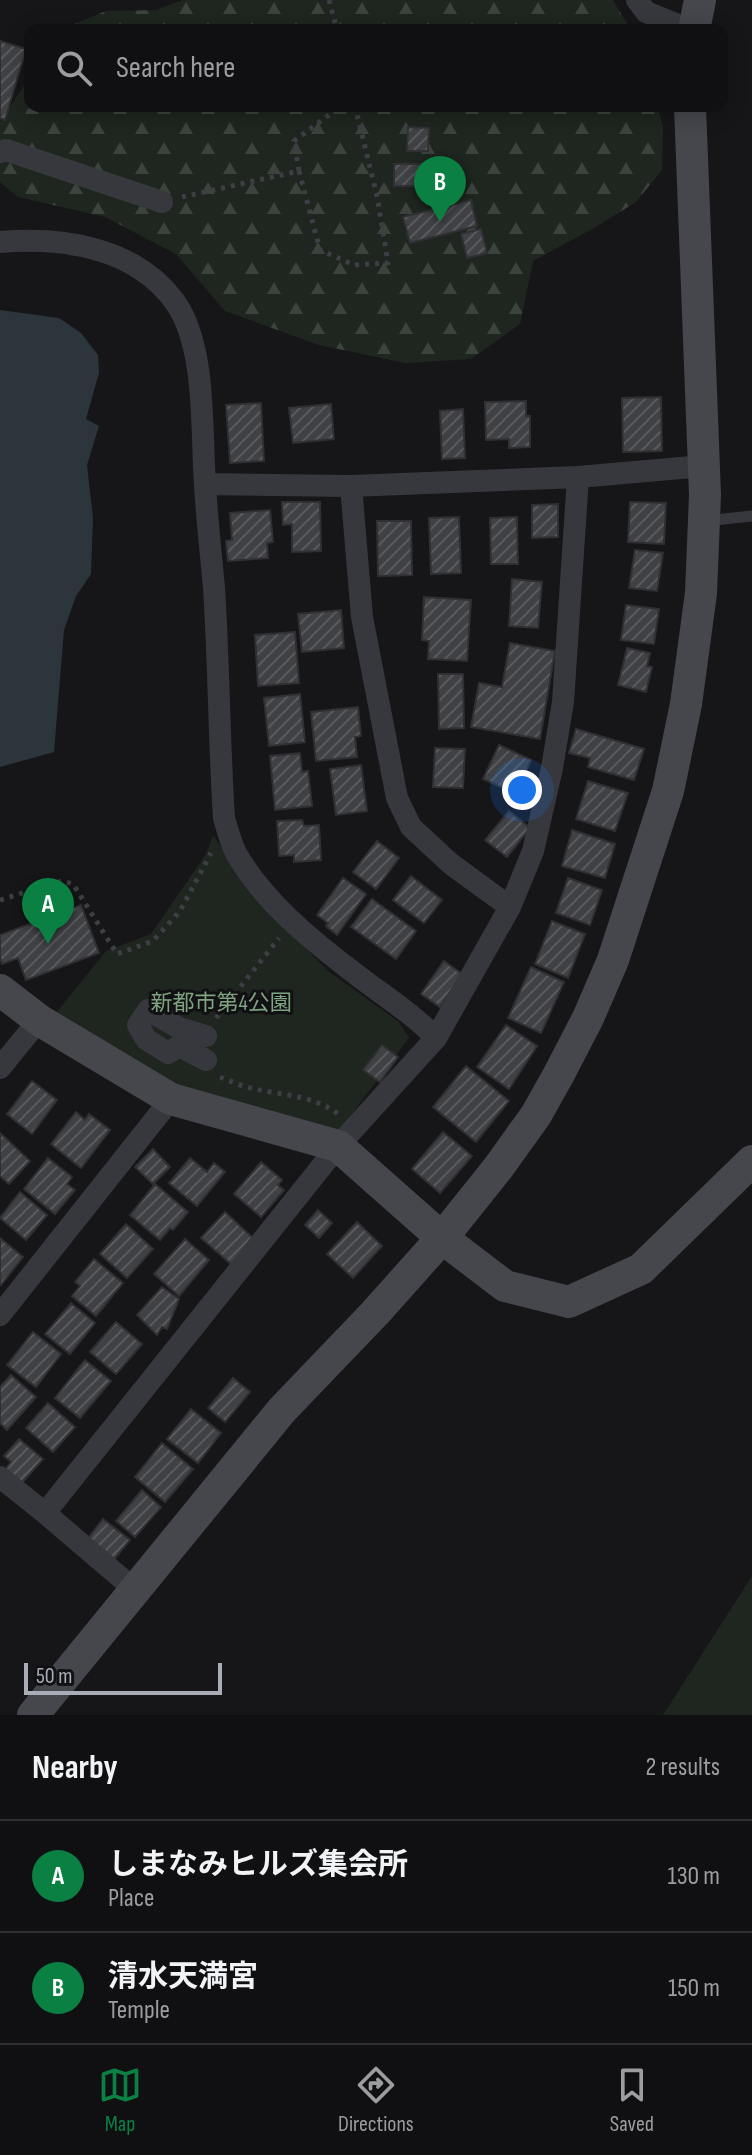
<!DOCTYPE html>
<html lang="en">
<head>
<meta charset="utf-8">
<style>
  :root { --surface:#101012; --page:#1e1e20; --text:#f1f3f6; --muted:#9c9d9f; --line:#303032; --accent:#0b8043 }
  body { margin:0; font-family:"Sofia Sans Condensed","Noto Sans JP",sans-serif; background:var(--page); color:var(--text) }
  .scale { position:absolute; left:24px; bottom:20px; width:198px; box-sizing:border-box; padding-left:8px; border:4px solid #a8adb8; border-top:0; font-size:22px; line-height:28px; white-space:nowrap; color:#a8adb8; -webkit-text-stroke:6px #111113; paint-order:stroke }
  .you { position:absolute; left:522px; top:790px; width:28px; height:28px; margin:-20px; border:6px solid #fff; border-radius:50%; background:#1a73e8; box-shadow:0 0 0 12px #1a73e833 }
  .badge { display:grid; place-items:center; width:52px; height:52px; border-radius:50%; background:var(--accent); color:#fff; font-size:26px; font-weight:700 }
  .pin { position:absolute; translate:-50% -66px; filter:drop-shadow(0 2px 4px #0008) }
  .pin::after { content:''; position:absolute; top:42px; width:28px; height:24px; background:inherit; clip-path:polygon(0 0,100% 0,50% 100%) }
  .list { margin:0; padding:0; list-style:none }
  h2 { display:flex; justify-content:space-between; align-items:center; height:104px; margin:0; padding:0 32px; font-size:34px }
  h2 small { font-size:26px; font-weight:400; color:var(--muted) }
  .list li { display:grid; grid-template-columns:52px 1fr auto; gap:24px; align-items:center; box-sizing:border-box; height:112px; padding:0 32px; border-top:2px solid var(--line) }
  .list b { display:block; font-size:30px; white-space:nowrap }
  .list p { margin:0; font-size:26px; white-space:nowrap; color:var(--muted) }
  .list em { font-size:26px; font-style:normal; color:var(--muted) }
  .icon { flex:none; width:44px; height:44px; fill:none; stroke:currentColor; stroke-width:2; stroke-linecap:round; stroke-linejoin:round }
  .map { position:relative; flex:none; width:752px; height:1715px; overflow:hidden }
  .search { position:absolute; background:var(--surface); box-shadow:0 4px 20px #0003; left:24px; right:24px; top:24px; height:88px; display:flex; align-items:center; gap:20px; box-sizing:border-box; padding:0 28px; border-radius:16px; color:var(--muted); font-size:30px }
  .sheet { height:328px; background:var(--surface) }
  nav { display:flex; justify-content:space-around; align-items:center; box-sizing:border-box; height:112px; border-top:2px solid var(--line); background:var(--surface); font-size:22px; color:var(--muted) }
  nav a { display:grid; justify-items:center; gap:4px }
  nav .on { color:var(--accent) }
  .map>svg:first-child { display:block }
  .forest { fill:url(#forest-firs) }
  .park { fill:#1e261f }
  .water { fill:#2c353c }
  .building { fill:url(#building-hatch); stroke:#303034; stroke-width:2 }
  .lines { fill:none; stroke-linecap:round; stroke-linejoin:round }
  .path { stroke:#3d3f44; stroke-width:5; stroke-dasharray:4 6; stroke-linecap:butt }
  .lane { stroke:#37383d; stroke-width:11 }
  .street { stroke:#37383d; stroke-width:22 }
  .secondary { stroke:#45474d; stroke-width:32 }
  .labels { text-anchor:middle; stroke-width:6; stroke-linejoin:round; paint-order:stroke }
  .park-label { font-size:22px; fill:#7fa381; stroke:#111113 }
</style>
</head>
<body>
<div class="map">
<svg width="752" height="1715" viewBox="0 0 752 1715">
  <defs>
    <pattern id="forest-firs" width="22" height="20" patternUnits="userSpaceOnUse" patternTransform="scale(2)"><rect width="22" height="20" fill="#1e261f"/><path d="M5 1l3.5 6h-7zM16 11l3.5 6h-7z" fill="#3c433d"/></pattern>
    <pattern id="building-hatch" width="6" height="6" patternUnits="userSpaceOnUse" patternTransform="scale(2)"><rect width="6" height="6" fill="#404145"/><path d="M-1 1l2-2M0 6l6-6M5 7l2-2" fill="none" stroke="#595a5e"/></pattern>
  </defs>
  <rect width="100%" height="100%" fill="#161618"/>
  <path class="forest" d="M183 0H613L631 30H60L106 11 156 10Z
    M30 76V106H657L663 126 662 170 636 202 594 228 533 261 520 324 471 359 405 363 319 345 225 311 176 254 105 217 18 197 0 182V110L7 112Z"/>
  <path class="park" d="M213 835 258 900 328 971 399 1022 409 1038 333 1139 177 1090 52 1018 106 951 151 934 206 854Z
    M752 1576V1715H663Z"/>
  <path class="water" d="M0 310 59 318 81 333 98 355 99 373 86 419 99 426 87 465 93 518 91 574 76 596 64 630 54 752 0 767Z"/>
  <path class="building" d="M0 41 26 49 5 120 0 118Z
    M408 127 429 128 428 151H407Z
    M394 164H448V186H394Z
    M471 200 477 226 410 243 403 217Z
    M481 229 487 253 467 258 461 234Z
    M661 397 662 451 623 452 622 398Z
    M526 401V416H530V447L509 448V439L486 440 485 402Z
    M261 403 264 461 230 463 226 405Z
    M331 404 334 439 293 443 289 408Z
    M463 409 465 458 442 459 440 411Z
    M282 502H320L321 551 292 552V524L283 525Z
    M630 502 666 503 664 544 628 542Z
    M558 504V537L532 538V505Z
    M270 510 273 542 267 543 268 558 228 561 226 541 232 540 230 513Z
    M459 517 461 573 431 574 429 518Z
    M517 517 518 564H491L490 518Z
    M377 521H411L412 575 378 576Z
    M635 550 663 553 657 591 629 588Z
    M512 579 542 582 538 628 509 626Z
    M424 597 471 600 467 661 428 659 429 641 422 640Z
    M626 605 659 609 654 644 621 640Z
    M341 610 344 648 302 652 298 614Z
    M295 632 299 683 258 686 255 635Z
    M510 643 555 651 540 739 471 727 479 683 502 687Z
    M627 648 650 653 647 666 652 667 646 692 618 685Z
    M438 674H463L464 728 439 729Z
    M300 694 305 742 269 746 264 698Z
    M358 707 361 736 355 737 357 757 316 761 311 712Z
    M576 729 644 749 634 780 588 767 590 758 569 753Z
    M499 745 531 760 516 794 483 779Z
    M435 748 465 749 463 788 433 787Z
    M300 753 302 772 308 771 312 806 275 810 270 756Z
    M361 765 367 811 336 815 330 769Z
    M588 781 628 793 615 831 576 819Z
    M509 811 530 828 507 857 485 840Z
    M302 820 304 826 319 825 321 860 294 862V855L279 856 277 821Z
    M572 830 615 844 605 878 562 866Z
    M377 841 399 858 376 889 353 872Z
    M411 876 442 900 424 923 393 900Z
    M343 878 366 894 337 935 326 926 328 923 317 915Z
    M568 878 602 890 590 925 556 913Z
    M372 899 416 931 396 959 351 927Z
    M81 905 99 953 26 980 18 958 2 964 0 957V935Z
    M552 921 585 934 568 978 535 964Z
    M444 961 462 974 440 1007 421 994Z
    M531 967 564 982 541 1033 508 1018Z
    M506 1025 537 1046 509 1089 477 1067Z
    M382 1045 398 1057 380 1082 363 1070Z
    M466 1066 509 1101 476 1142 433 1107Z
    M32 1081 57 1100 32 1134 7 1114Z
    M76 1112 85 1120 89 1114 110 1130 81 1168 51 1144Z
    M443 1132 472 1156 440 1193 412 1169Z
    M0 1133 30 1161 9 1184 0 1176Z
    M153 1149 170 1167 153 1184 135 1167Z
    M48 1158 72 1177 67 1184 75 1190 55 1214 24 1189Z
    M190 1158 207 1172 214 1163 225 1172 197 1206 169 1183Z
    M261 1162 282 1180 278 1185 284 1190 261 1217 234 1194Z
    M155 1184 188 1212 173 1230 170 1228 160 1240 130 1215Z
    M20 1192 47 1215 26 1240 0 1218Z
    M318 1210 332 1223 319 1238 305 1225Z
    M225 1212 254 1239 231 1264 201 1238Z
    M357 1222 382 1246 353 1278 327 1254Z
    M126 1224 153 1249 127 1278 100 1254Z
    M0 1238 23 1257 1 1285 0 1284Z
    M185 1239 209 1260 179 1296 154 1274Z
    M94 1259 123 1283 96 1316 72 1296 80 1286 75 1282Z
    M162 1287 179 1299 167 1329 162 1327 157 1335 137 1315Z
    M71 1303 95 1323 70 1354 45 1334Z
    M116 1322 142 1344 116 1374 90 1352Z
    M33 1332 61 1354 36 1387 7 1365Z
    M85 1360 111 1381 80 1418 55 1398Z
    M11 1375 36 1397 7 1430 0 1423V1387Z
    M233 1378 250 1392 225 1422 208 1408Z
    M48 1403 75 1427 53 1452 26 1428Z
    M191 1409 221 1433 198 1463 167 1439Z
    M19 1439 43 1459 20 1485 4 1471 11 1462 4 1456Z
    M162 1443 193 1469 165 1502 135 1477Z
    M142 1490 161 1507 135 1537 116 1521Z
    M103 1519 130 1540 113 1561 86 1541Z"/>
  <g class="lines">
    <path class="path" d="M329 0 337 30
      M299 171 320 250 354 265 388 263 377 196 355 106
      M182 197 299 171 294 141 341 106
      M0 900 62 881 73 884 117 954 153 941 180 911 211 853
      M216 1018 279 938
      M220 1077C231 1081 243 1087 255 1089 282 1095 317 1096 339 1115"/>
    <path class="lane" d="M705 521 752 516"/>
    <path class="street" d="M637 0 646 12 690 30
      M0 152 6 150 162 202
      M0 242C63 237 135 247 175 302 207 347 201 432 205 485 207 520 211 554 214 588 219 665 219 741 224 818 227 829 231 843 236 853 262 900 311 940 353 972 381 994 411 1012 436 1038L338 1146 45 1513
      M205 484 351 486 578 477 704 466
      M351 486 362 617 397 798 411 827 451 864 510 907
      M436 1038 510 907 533 851 552 768 563 702 578 477
      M206 1060 179 1046 168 1053 146 1039 138 1025 148 1010 179 1028 206 1036
      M0 1068 39 1020
      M0 1315 171 1099
      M0 1477 45 1513 134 1589"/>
    <path class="secondary" d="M694 30 700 0
      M0 990 39 1020 171 1099 338 1146 442 1238 505 1286 569 1302 641 1269 752 1161
      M33 1715 282 1410 375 1313 442 1238 498 1168 536 1115 559 1074 588 1018 613 960 668 791 686 704 701 593 705 495 690 106"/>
  </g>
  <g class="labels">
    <g class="park-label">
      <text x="221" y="1010">新都市第4公園</text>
    </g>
  </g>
</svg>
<div class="scale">50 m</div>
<div class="you"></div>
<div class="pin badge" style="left:48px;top:944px">A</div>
<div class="pin badge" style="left:440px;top:222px">B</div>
<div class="search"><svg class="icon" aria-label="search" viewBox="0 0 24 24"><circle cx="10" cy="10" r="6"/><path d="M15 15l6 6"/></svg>Search here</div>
</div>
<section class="sheet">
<h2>Nearby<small>2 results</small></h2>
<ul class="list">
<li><span class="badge">A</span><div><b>しまなみヒルズ集会所</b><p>Place</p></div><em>130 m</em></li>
<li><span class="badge">B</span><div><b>清水天満宮</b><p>Temple</p></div><em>150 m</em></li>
</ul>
</section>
<nav>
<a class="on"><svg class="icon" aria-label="map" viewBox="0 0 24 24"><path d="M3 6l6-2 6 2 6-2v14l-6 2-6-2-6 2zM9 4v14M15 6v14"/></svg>Map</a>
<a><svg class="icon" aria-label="directions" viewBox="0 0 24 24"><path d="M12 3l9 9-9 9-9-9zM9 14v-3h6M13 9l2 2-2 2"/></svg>Directions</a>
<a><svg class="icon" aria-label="saved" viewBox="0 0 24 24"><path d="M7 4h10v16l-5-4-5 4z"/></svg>Saved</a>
</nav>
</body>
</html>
